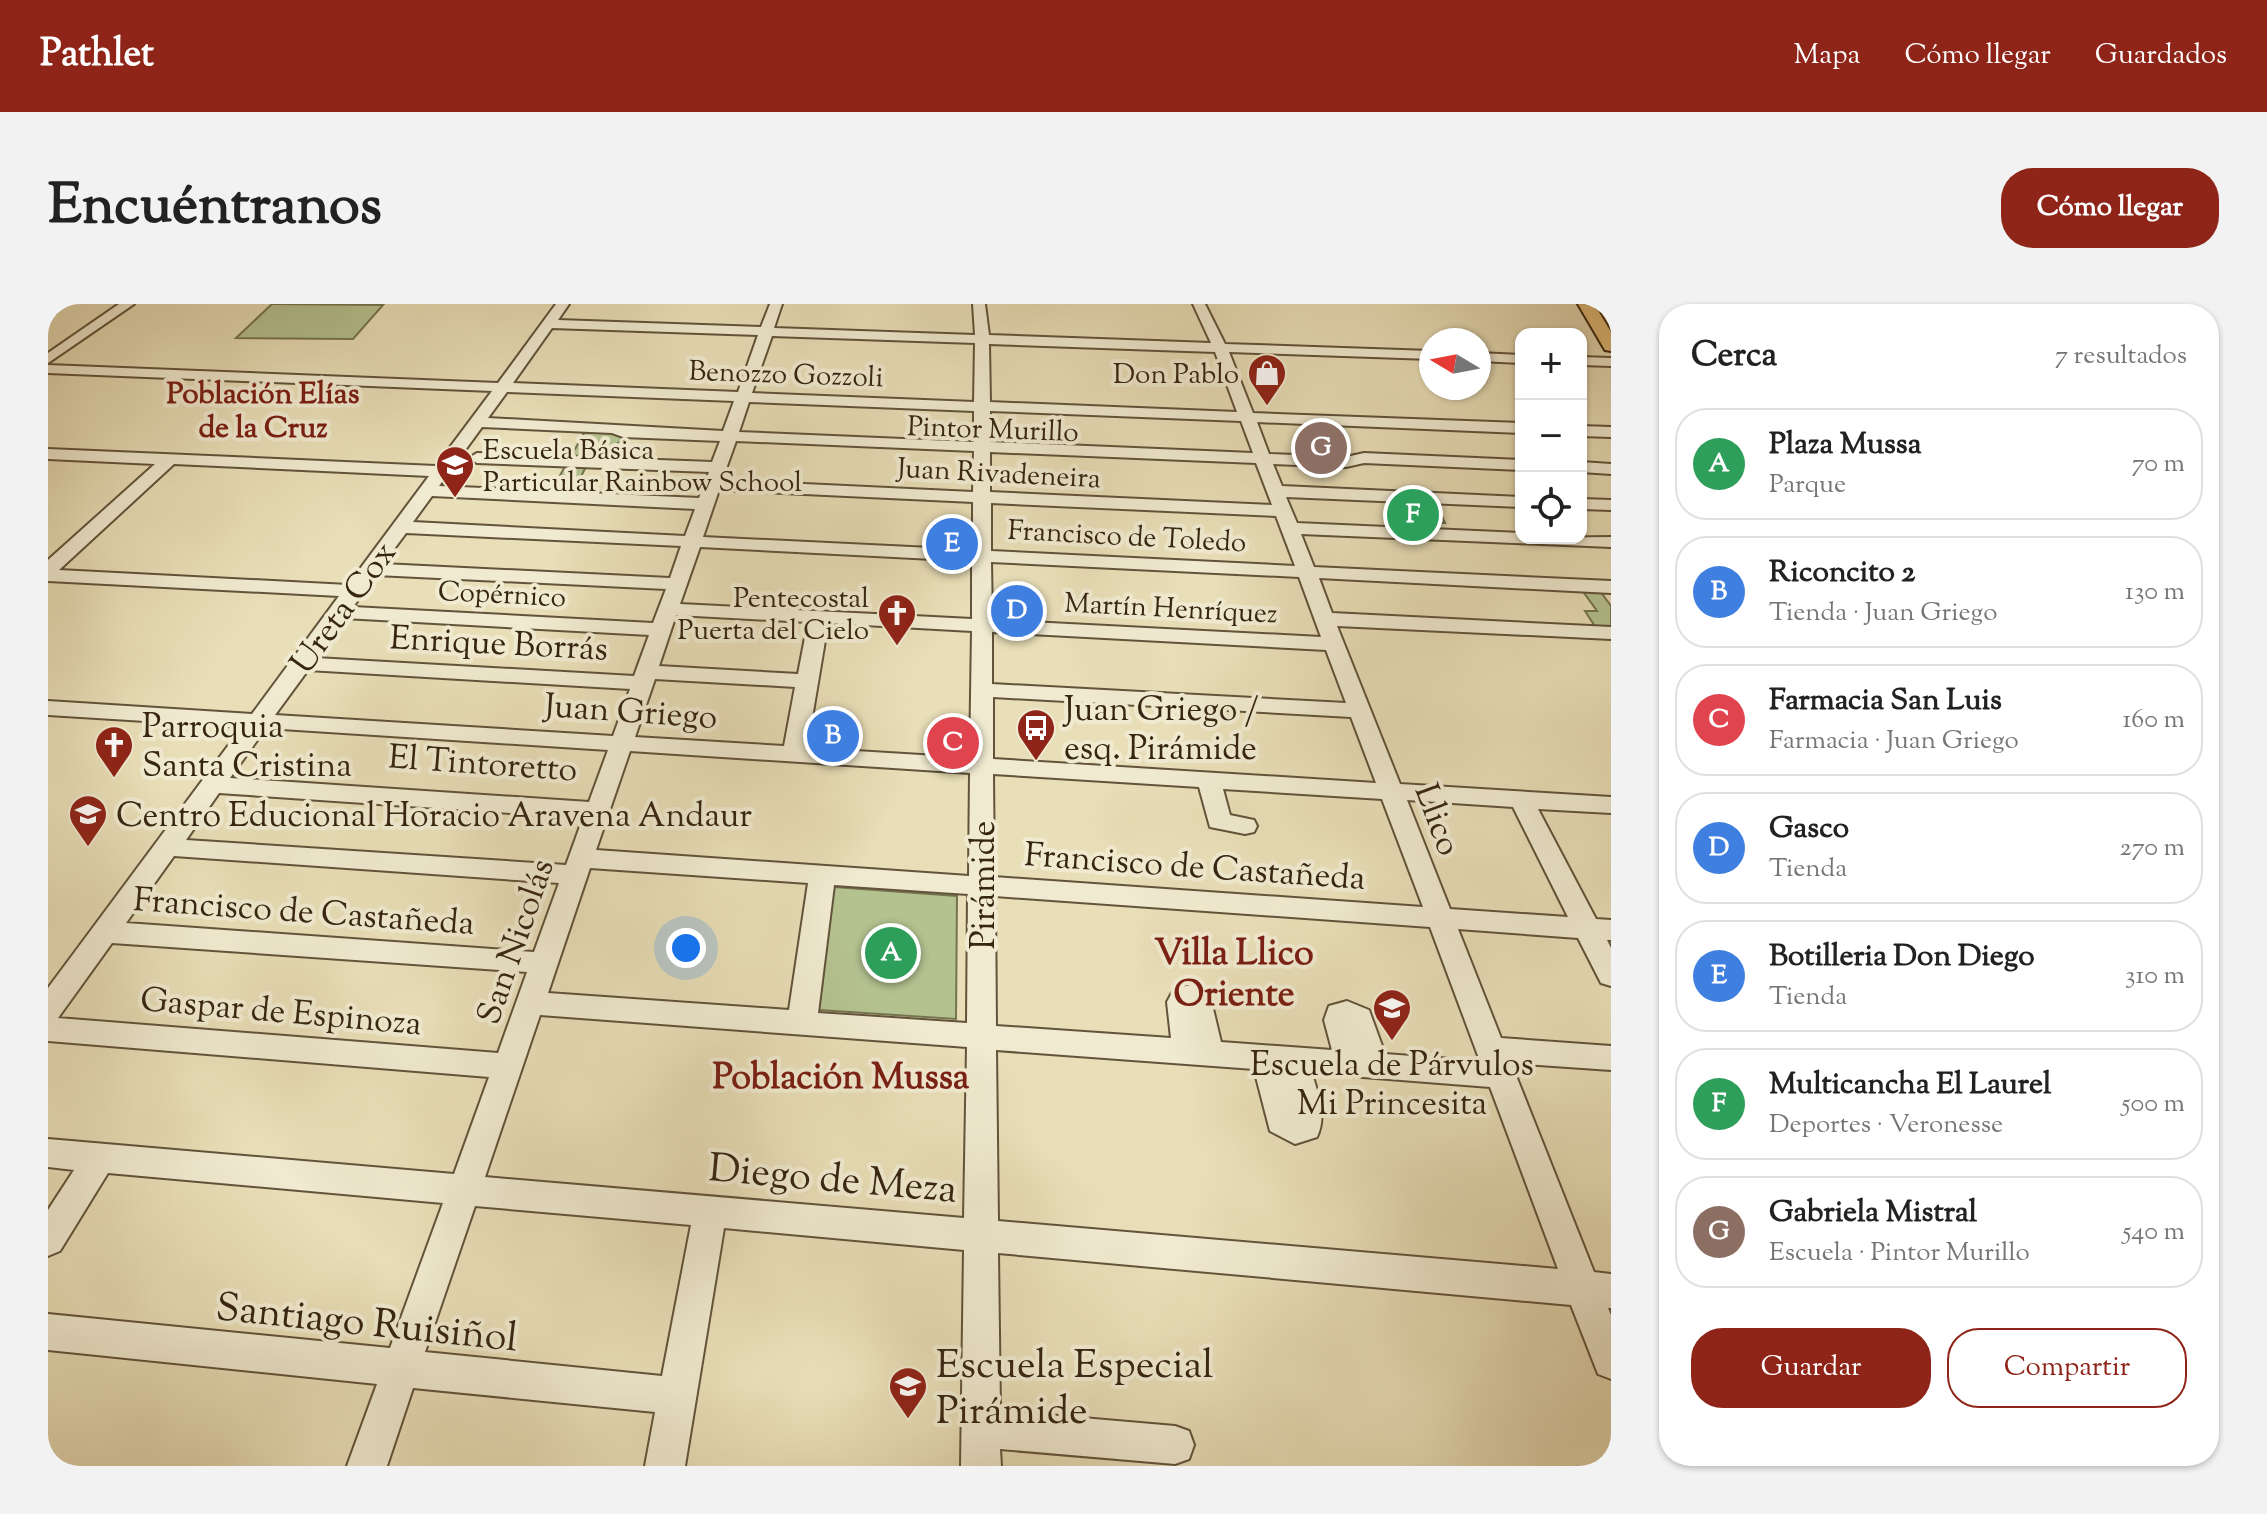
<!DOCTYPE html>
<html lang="es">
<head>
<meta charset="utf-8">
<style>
  :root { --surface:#fff; --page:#f2f2f2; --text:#222; --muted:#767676; --line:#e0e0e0; --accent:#8f2418 }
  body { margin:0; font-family:"Sorts Mill Goudy",serif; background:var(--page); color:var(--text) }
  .controls { position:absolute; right:24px; top:24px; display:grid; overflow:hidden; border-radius:16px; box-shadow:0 2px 6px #0004 }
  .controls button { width:72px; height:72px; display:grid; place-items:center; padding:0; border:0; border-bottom:2px solid var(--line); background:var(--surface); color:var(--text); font:40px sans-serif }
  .compass { position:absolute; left:1371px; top:24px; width:72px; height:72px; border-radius:50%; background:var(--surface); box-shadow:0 2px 6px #0004; rotate:280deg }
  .you { position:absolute; left:638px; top:644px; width:28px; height:28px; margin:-20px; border:6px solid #fff; border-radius:50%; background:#1a73e8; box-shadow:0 0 0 12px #1a73e833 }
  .badge { display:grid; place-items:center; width:52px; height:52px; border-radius:50%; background:var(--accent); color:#fff; font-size:26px; font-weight:700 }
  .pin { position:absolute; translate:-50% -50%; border:4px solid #fff; box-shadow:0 2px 8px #0006 }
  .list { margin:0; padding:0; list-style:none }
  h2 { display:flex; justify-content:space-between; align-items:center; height:104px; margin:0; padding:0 32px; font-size:34px }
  h2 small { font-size:26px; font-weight:400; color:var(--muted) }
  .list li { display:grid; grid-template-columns:52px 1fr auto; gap:24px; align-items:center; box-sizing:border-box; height:112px; margin:0 16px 16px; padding:0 16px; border:2px solid var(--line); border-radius:32px }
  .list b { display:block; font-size:30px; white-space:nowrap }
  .list p { margin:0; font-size:26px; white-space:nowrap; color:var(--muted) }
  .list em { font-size:26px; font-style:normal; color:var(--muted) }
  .actions { display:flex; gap:16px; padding:24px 32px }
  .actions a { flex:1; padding:18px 0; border:2px solid var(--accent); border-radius:32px; text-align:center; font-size:28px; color:var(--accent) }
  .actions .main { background:var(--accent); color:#fff }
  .icon { flex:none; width:44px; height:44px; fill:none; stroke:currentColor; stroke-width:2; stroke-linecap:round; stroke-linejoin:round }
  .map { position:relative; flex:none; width:1563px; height:1162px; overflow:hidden; border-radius:32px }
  header { display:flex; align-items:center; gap:48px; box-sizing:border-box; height:112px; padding:0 40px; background:var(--accent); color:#fff }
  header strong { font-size:38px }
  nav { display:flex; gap:44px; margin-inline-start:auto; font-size:28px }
  .intro { display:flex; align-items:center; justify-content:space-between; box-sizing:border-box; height:192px; padding:0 48px }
  h1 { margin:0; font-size:56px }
  .button { padding:20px 36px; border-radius:32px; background:var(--accent); color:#fff; font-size:28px; font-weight:700 }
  main { display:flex; gap:48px; padding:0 48px }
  aside { flex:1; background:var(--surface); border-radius:32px; box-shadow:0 2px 6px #0004 }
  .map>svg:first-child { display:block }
  .green { fill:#b4c290; stroke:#757450; stroke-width:2 }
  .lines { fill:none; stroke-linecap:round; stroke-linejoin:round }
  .minor-casing { stroke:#62533a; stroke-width:4 }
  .major-casing { stroke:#362511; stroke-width:4 }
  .minor { fill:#f0ead0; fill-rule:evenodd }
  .major { fill:#e4bf7c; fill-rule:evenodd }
  .labels { text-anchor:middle; stroke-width:8; stroke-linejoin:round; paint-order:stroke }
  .far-street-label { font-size:28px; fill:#362511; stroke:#f0ead0 }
  .far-poi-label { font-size:28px; fill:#362511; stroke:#f0ead0; text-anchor:end }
  .far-neighbourhood-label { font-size:30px; font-weight:bold; fill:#7a1f14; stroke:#f0ead0 }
  .street-label { font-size:34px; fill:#362511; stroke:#f0ead0 }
  .poi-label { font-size:34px; fill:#362511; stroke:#f0ead0; text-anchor:start }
  .neighbourhood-label { font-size:36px; font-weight:bold; fill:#7a1f14; stroke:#f0ead0 }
  .near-street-label { font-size:40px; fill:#362511; stroke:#f0ead0 }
  .near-poi-label { font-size:40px; fill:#362511; stroke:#f0ead0; text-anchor:start }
</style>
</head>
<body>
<header>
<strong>Pathlet</strong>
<nav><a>Mapa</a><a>Cómo llegar</a><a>Guardados</a></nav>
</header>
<div class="intro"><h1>Encuéntranos</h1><a class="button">Cómo llegar</a></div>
<main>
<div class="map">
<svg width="1563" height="1162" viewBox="0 0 1563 1162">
  <rect width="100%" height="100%" fill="#e8deb7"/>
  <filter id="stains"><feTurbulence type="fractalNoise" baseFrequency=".0025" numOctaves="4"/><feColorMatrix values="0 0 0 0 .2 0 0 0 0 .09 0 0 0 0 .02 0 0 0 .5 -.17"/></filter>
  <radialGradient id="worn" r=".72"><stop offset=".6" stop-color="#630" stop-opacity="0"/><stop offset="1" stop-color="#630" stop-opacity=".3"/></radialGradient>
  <path class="green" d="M224 0H227L335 1 305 35 188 34Z
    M539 124 568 125 578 134 541 157 525 188 503 187Z
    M1338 203 1391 206 1397 219 1344 216Z
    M1534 286 1552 287 1563 302V325L1548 324 1537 307H1549Z
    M786 583 909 592 908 715 771 706Z"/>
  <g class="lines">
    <defs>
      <path id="minor" d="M71 0H86L0 59V49Z
        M508 0H521L510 16 713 23 722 0H734L726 24 927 31 925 0H937L941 31 1163 39 1145 0H1157L1177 40 1383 47V55L1181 48 1205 109 1473 119V129L1209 118 1221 150 1298 153 1316 149 1473 156V166L1316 159 1298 163 1225 160 1234 182 1473 193V203L1238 193 1249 219 1473 229V234L1563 233V243L1253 230 1266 263 1563 277V289L1271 274 1284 309 1563 323V335L1289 322 1352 480 1563 493V509L1490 505 1548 615 1563 616V636H1559L1563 644V682L1553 679 1530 634 1410 625 1453 734 1563 742V766L1463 759 1546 968 1563 970V1004H1560L1563 1011V1075L1550 1070 1523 1001 950 949 952 1107 1127 1122 1141 1127 1146 1141 1141 1155 1127 1160 952 1145 953 1162H913L916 946 676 924 637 1162H597L607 1108 365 1084 339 1162H299L329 1080 0 1046V1010L342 1044 395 899 60 869 12 947 0 952V906L26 866 0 863V835L406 870 441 773 0 737V684L194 423 0 411V397L204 410 291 292 0 277V256L107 160 0 155V145L388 162 444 87 0 69V61L450 79ZM504 24 710 31 690 88 465 79ZM724 32 927 39 926 98 704 89ZM941 40 1167 48 1189 108 942 98ZM459 88 686 97 675 127 440 114ZM701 98 926 107V138L691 128ZM942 107 1193 117 1205 149 942 138ZM434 123 564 129 575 133 672 137 664 158 429 149 421 154 429 159 661 168 651 194 391 182ZM688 137 926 147 925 188 674 176ZM942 148 1208 159 1224 201 942 188ZM126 160 381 172 300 281 11 266ZM671 186 925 198V246L655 233ZM384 192 647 205 637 232 365 218ZM943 199 1228 212 1247 262 943 247ZM358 229 633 242 622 274 335 260ZM652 243 924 257V315L632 300ZM943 258 1251 273 1273 333 944 316ZM328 271 618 285 605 319 305 303ZM628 311 760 318 750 370 611 362ZM296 314 601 331 586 372 268 354ZM780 319 924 327 922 454 759 444ZM944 328 1278 346 1298 399 944 380ZM260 366 582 385 565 432 227 411ZM607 375 747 383 736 442 587 433ZM945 393 1303 413 1328 479 945 455ZM218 424 560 446 541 498 182 474ZM582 447 922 469 921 572 548 546ZM945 470 1151 483 1162 523 1197 530 1206 528 1209 522 1206 516 1182 511 1175 485 1334 495 1375 603 946 573ZM171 489 535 514 518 561 138 536ZM1359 496 1465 503 1520 613 1402 605ZM126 552 511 579 486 648 78 619ZM542 564 760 579 741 706 500 689ZM786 581 920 590 919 719 770 709ZM947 592 1382 623 1432 757 1337 750 1321 706 1299 697 1281 702 1276 716 1284 746 1173 738 1162 692 1142 681 1126 685 1119 698 1123 734 948 722ZM64 639 479 668 450 749 10 714ZM492 711 919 743 916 914 437 873ZM948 746 1206 765 1222 827 1247 840 1269 833C1279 812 1270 791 1264 769L1442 783 1510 965 950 917ZM427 902 643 921 614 1072 377 1048Z
        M1431 49 1473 51V59L1431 57Z
        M1533 53 1563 54V62L1533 61Z
        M1533 122 1563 123V133L1533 132Z
        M1533 158 1563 160V170L1533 168Z
        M1533 195 1563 196V206L1533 205Z"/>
      <path id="major" d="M1530 0H1546L1563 28V47L1557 46Z"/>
    </defs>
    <use href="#minor" class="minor-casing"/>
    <use href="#major" class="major-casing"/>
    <use href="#minor" class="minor"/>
    <use href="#major" class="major"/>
  </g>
  <defs>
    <symbol id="shop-pin" viewBox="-11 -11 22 30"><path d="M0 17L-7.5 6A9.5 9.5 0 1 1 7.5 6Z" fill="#8f2418" stroke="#f0ead0"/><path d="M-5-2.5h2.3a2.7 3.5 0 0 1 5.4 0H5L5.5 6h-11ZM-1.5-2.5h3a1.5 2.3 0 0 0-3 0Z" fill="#fff"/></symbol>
    <symbol id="school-pin" viewBox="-11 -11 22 30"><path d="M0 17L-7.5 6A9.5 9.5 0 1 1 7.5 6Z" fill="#8f2418" stroke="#f0ead0"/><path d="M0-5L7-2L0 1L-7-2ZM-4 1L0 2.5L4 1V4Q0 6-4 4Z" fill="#fff"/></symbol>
    <symbol id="church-pin" viewBox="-11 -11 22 30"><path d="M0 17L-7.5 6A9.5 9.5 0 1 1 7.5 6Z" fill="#8f2418" stroke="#f0ead0"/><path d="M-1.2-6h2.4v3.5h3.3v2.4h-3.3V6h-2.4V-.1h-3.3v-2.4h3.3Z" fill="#fff"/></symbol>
    <symbol id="bus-pin" viewBox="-11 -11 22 30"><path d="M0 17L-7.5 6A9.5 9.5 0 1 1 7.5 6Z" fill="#8f2418" stroke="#f0ead0"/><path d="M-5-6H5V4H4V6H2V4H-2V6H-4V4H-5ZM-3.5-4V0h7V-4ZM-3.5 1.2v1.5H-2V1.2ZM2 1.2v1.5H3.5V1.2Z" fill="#fff"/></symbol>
  </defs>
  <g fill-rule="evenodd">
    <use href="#shop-pin" x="1197" y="47" width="44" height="60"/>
    <use href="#school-pin" x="385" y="139" width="44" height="60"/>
    <use href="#church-pin" x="827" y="287" width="44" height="60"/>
    <use href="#bus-pin" x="966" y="402" width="44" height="60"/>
    <use href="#church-pin" x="44" y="419" width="44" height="60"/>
    <use href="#school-pin" x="18" y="488" width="44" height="60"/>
    <use href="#school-pin" x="1322" y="682" width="44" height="60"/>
    <use href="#school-pin" x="838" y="1060" width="44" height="60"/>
  </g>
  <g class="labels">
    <g class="far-street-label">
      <text transform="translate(738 69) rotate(2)" y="10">Benozzo Gozzoli</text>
      <text transform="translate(945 124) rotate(2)" y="10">Pintor Murillo</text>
      <text transform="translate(951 168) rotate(3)" y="10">Juan Rivadeneira</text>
      <text transform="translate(1079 231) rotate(3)" y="10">Francisco de Toledo</text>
      <text transform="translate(454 289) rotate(3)" y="10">Copérnico</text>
      <text transform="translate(1123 303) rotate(3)" y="10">Martín Henríquez</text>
    </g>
    <g class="far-poi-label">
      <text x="1191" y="79">Don Pablo</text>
      <text x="435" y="155" text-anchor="start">Escuela Básica<tspan x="435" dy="32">Particular Rainbow School</tspan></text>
      <text x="821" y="303">Pentecostal<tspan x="821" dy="32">Puerta del Cielo</tspan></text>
    </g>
    <g class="far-neighbourhood-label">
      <text x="215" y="99">Población Elías<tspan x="215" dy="34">de la Cruz</tspan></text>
    </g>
    <g class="street-label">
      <text transform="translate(294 303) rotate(-54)" y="12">Ureta Cox</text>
      <text transform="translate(451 338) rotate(3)" y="12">Enrique Borrás</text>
      <text transform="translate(583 406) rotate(4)" y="12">Juan Griego</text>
      <text transform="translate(435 458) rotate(4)" y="12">El Tintoretto</text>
      <text transform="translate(1391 515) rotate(69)" y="12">Llico</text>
      <text transform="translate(1147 561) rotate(4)" y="12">Francisco de Castañeda</text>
      <text transform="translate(934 581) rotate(-90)" y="12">Pirámide</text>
      <text transform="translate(256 606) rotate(4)" y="12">Francisco de Castañeda</text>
      <text transform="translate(466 637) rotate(-71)" y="12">San Nicolás</text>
      <text transform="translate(233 706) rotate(5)" y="12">Gaspar de Espinoza</text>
    </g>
    <g class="poi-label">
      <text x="1016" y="416">Juan Griego /<tspan x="1016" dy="39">esq. Pirámide</tspan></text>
      <text x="94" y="433">Parroquia<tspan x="94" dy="39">Santa Cristina</tspan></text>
      <text x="68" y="522">Centro Educional Horacio Aravena Andaur</text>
      <text x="1344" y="771" text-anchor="middle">Escuela de Párvulos<tspan x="1344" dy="39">Mi Princesita</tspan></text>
    </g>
    <g class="neighbourhood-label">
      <text x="1186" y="660">Villa Llico<tspan x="1186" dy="41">Oriente</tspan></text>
      <text x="793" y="784">Población Mussa</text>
    </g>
    <g class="near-street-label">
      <text transform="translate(785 873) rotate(5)" y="14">Diego de Meza</text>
      <text transform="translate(319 1017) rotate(6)" y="14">Santiago Ruisiñol</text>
    </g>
    <g class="near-poi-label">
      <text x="888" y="1073">Escuela Especial<tspan x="888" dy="46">Pirámide</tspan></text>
    </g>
  </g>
  <rect width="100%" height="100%" filter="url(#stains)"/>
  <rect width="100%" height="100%" fill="url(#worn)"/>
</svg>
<div class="controls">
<button>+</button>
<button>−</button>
<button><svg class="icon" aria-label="locate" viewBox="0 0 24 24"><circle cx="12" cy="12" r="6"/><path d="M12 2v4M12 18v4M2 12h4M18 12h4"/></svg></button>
</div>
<svg class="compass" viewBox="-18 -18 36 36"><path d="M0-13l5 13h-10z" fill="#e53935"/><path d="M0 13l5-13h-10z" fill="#767676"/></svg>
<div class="you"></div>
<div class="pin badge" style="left:843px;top:649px;background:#2e9e5b">A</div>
<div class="pin badge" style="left:785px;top:432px;background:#3f7fe0">B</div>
<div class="pin badge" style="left:905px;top:439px;background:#e0444e">C</div>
<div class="pin badge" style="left:969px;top:307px;background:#3f7fe0">D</div>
<div class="pin badge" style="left:904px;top:240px;background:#3f7fe0">E</div>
<div class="pin badge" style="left:1365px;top:211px;background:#2e9e5b">F</div>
<div class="pin badge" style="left:1273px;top:144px;background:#8d6e63">G</div>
</div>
<aside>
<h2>Cerca<small>7 resultados</small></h2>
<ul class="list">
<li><span class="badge" style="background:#2e9e5b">A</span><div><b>Plaza Mussa</b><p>Parque</p></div><em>70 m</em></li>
<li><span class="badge" style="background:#3f7fe0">B</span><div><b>Riconcito 2</b><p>Tienda · Juan Griego</p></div><em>130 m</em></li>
<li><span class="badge" style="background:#e0444e">C</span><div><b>Farmacia San Luis</b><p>Farmacia · Juan Griego</p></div><em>160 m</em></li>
<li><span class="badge" style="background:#3f7fe0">D</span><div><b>Gasco</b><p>Tienda</p></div><em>270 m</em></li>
<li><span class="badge" style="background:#3f7fe0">E</span><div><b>Botilleria Don Diego</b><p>Tienda</p></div><em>310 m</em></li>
<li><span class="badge" style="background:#2e9e5b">F</span><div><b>Multicancha El Laurel</b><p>Deportes · Veronesse</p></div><em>500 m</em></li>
<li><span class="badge" style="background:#8d6e63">G</span><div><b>Gabriela Mistral</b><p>Escuela · Pintor Murillo</p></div><em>540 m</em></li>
</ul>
<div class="actions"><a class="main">Guardar</a><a>Compartir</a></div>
</aside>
</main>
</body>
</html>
